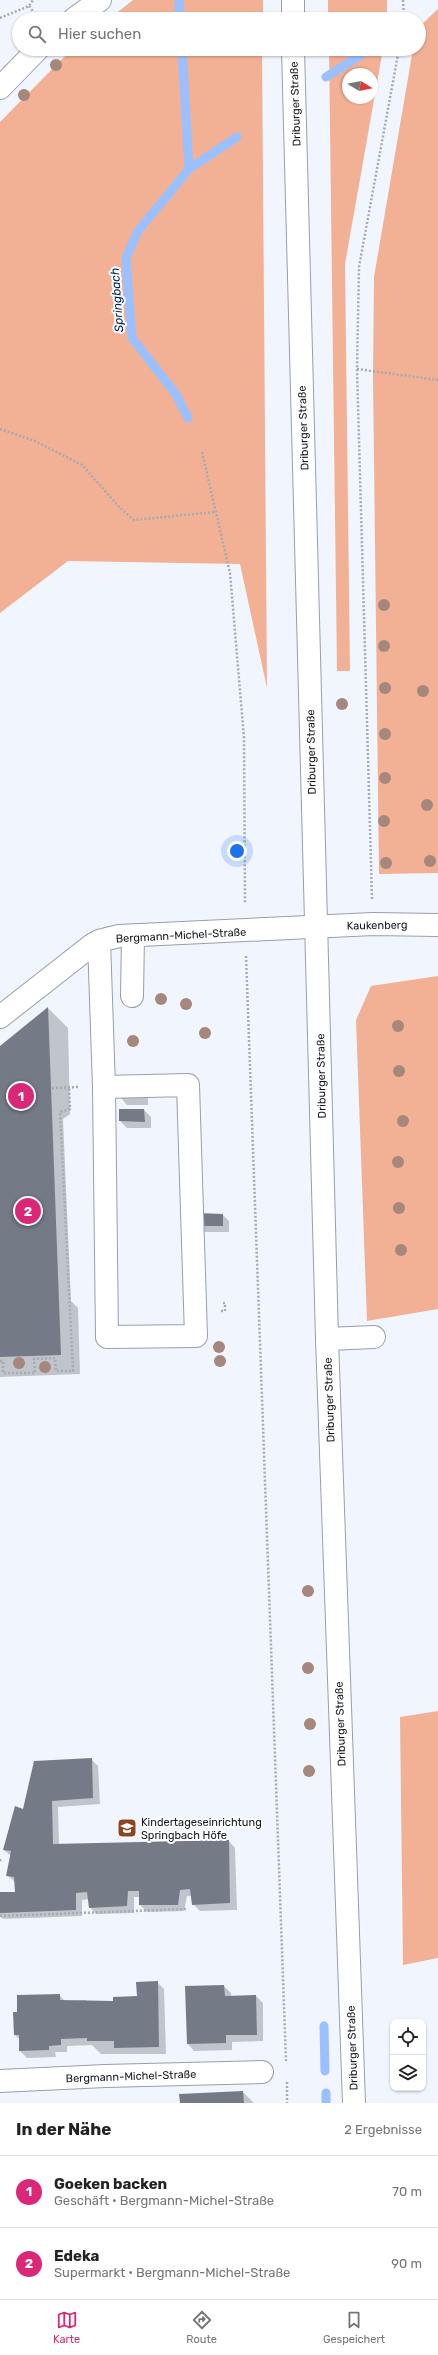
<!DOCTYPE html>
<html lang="de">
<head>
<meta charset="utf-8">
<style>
  :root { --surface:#fff; --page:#f2f2f2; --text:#222; --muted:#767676; --line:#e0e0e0; --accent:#db2777 }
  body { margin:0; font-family:Rubik,sans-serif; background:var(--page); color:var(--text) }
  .controls { position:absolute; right:12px; bottom:12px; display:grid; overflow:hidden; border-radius:8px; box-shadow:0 1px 3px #0004 }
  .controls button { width:36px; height:36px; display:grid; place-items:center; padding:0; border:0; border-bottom:1px solid var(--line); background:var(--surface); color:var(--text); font:20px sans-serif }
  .compass { position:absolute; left:342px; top:68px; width:36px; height:36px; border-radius:50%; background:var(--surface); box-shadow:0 1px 3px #0004; rotate:100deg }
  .you { position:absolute; left:237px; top:851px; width:14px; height:14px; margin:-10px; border:3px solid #fff; border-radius:50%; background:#1a73e8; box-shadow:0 0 0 6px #1a73e833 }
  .badge { display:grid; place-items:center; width:26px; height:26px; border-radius:50%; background:var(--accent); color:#fff; font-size:13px; font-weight:700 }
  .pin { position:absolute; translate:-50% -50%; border:2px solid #fff; box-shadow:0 1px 4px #0006 }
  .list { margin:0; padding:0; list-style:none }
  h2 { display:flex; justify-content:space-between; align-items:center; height:52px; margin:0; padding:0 16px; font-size:17px }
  h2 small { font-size:13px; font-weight:400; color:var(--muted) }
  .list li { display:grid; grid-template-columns:26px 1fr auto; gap:12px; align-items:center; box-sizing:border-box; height:72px; padding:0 16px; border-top:1px solid var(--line) }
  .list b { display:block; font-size:15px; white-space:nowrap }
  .list p { margin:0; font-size:13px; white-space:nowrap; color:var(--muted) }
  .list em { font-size:13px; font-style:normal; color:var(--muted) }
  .icon { flex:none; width:22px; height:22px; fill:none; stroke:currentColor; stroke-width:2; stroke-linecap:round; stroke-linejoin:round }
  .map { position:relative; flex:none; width:438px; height:2103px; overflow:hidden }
  .search { position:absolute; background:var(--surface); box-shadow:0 1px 3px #0004; left:12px; right:12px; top:12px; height:44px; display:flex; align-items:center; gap:10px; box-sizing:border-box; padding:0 14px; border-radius:22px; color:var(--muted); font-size:15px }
  .sheet { height:196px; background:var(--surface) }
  nav { display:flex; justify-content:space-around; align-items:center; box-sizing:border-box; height:56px; border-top:1px solid var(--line); background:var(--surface); font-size:11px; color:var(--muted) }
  nav a { display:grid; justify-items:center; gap:2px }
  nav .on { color:var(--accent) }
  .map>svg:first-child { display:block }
  .green { fill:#f2b195; fill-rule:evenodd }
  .shadow { fill:#0003 }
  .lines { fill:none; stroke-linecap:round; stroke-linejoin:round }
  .stream { stroke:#9ac0ff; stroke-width:9 }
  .building { fill:#747b87 }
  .minor-casing { stroke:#979fab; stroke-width:24 }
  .major-casing { stroke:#979fab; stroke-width:24 }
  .path { stroke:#a6aab1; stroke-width:2.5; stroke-dasharray:2 2; stroke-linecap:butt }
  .minor { stroke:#fff; stroke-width:22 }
  .major { stroke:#fff; stroke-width:22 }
  .tree { fill:#a5877b }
  .labels { text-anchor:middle; stroke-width:4; stroke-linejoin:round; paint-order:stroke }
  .street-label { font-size:11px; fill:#15181d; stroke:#fff }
  .poi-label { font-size:11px; fill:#15181d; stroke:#fff; text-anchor:start }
  .water-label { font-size:12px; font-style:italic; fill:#002769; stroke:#fff }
</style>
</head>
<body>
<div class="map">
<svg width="438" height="2103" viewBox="0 0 438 2103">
  <rect width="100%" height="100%" fill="#f1f5fe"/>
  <path class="green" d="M133 0H263V19H109Z
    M328 0H387V19H328Z
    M438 9V873L379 874 373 378 374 277 413 49H419V27Z
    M72 49H262L267 688 240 564 68 561 0 613V122Z
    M329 49H383L345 264 350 671H337ZM348 74H372V98H348Z
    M438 976V1309L367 1321 356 1020 371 986Z
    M438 1711V1958L403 1965 400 1717Z"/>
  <path class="shadow" d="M48 1008 68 1028 70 1114 63 1119 71 1301 78 1308 80 1374 0 1377V1047Z
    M120 1090 148 1097V1105H127L121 1098Z
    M144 1110 151 1117V1128H127L120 1121Z
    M223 1215 229 1221V1232H205L199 1226Z
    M91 1759 98 1766 100 1804 58 1807 59 1845 229 1841 235 1848 237 1910 200 1911 193 1904 192 1896H187L184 1911 147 1912 140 1905V1897H134V1913L96 1914 90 1907 89 1899 82 1900V1916L3 1919 0 1916V1898L16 1893 15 1882 7 1875 11 1856 4 1850 24 1810Z
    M157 1982 164 1989 166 2054H101L92 2045 67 2046V2052H55L56 2057 27 2058 20 2051V2040L15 2035 18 2013 59 1995 65 2001 86 2000 88 2003 114 2002 138 1997Z
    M224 1986 231 1993V1997L256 1996 263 2003V2041L232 2042V2050L194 2051 188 2044Z
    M243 2092 254 2103H181Z"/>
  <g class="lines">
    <path class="stream" d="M179 0 180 19
      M182 49 189 169
      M326 77 362 54
      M188 418 175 393 132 338 126 258 138 231 189 169 237 137
      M324 2026 325 2071
      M326 2093V2103"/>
  </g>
  <path class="building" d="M48 1007 61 1355 0 1357V1046Z
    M119 1109H144L145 1122 119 1121Z
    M198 1213 223 1214V1226H198Z
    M92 1758 93 1798 52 1801 53 1844 229 1840 230 1903 192 1905 190 1889 180 1890 178 1905H139V1891H128L127 1906 89 1908 87 1892 76 1893V1910L0 1913V1892H15L14 1877 6 1876 11 1851 3 1850 15 1806 23 1809 34 1761Z
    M158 1981 159 2047 114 2048V2041H87V2038L61 2039V2045L49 2046V2050L19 2051V2035H14L13 2012H17V1995L60 1994V2000L113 2001V1997L137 1996 136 1982Z
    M224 1985 225 1996 256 1995 257 2035H226V2043L187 2044 185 1986Z
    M243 2091 244 2103H180L179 2094Z"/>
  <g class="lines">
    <defs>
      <path id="minor" d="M74 19 100 0
        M0 88 38 49
        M99 941 104 1087 107 1337 196 1336 188 1085 104 1087
        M132 996 133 936
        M0 1017 92 945 99 941 119 936 373 924 438 925
        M327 1339 374 1337
        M0 2081 105 2076 262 2072"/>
      <path id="major" d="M293 19V0
        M293 49 327 1339 354 2103"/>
    </defs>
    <use href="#minor" class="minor-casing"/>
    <use href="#major" class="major-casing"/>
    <path class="path" d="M403 0 404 19
      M29 6 39 19
      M0 18 29 6 33 0
      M357 369 438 380
      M0 429 35 441 82 465 119 507 134 520 215 512
      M202 452 230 573 244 738 245 903
      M372 899 357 369 359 267 399 49
      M246 956 286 2061
      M52 1088 78 1087
      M221 1311H225V1303H222
      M0 1361H3V1373H35L34 1359 55 1358 56 1371H73L60 1112 70 1109 69 1087
      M0 1861 1 1858
      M0 1916 186 1909
      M287 2082V2103"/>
    <use href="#minor" class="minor"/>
    <use href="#major" class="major"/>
  </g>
  <g class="tree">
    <circle cx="56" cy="65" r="6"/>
    <circle cx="24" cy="95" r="6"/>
    <circle cx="384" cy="605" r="6"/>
    <circle cx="384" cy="646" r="6"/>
    <circle cx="385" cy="688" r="6"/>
    <circle cx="423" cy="691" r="6"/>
    <circle cx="342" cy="704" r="6"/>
    <circle cx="385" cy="734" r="6"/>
    <circle cx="385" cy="778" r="6"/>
    <circle cx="427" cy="805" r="6"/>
    <circle cx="384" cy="821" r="6"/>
    <circle cx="430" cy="861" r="6"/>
    <circle cx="386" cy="863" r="6"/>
    <circle cx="161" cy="999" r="6"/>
    <circle cx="186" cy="1004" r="6"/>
    <circle cx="398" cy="1026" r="6"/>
    <circle cx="205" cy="1033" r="6"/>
    <circle cx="133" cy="1041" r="6"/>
    <circle cx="399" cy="1071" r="6"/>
    <circle cx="403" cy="1121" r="6"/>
    <circle cx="398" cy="1162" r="6"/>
    <circle cx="399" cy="1208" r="6"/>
    <circle cx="401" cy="1250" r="6"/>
    <circle cx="219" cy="1347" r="6"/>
    <circle cx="220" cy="1361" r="6"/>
    <circle cx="19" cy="1363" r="6"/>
    <circle cx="45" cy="1367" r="6"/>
    <circle cx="308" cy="1591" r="6"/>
    <circle cx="308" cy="1668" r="6"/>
    <circle cx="310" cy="1724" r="6"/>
    <circle cx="309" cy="1771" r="6"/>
  </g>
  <defs>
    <symbol id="school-square" viewBox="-11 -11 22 22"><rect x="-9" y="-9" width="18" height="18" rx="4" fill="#8c4422" stroke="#fff"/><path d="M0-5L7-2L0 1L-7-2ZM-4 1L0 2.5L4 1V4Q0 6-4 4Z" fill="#fff"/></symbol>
  </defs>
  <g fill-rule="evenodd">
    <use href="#school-square" x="116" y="1817" width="22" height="22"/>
  </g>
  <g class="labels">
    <g class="street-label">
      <text transform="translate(295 104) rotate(-92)" y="4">Driburger Straße</text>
      <text transform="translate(303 428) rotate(-92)" y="4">Driburger Straße</text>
      <text transform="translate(311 752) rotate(-91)" y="4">Driburger Straße</text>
      <text transform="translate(377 925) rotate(-1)" y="4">Kaukenberg</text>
      <text transform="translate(181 935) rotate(-3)" y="4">Bergmann-Michel-Straße</text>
      <text transform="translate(321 1076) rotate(-91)" y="4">Driburger Straße</text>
      <text transform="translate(329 1400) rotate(-92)" y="4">Driburger Straße</text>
      <text transform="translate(340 1724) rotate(-92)" y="4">Driburger Straße</text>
      <text transform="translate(352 2048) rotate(-92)" y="4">Driburger Straße</text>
      <text transform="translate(131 2076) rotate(-2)" y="4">Bergmann-Michel-Straße</text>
    </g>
    <g class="poi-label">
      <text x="141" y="1826">Kindertageseinrichtung<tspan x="141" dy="13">Springbach Höfe</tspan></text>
    </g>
    <g class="water-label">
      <text transform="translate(117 300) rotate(-94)" y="4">Springbach</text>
    </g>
  </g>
</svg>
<div class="controls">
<button><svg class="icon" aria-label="locate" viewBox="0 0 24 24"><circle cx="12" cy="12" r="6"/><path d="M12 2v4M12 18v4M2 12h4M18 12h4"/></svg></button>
<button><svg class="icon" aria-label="layers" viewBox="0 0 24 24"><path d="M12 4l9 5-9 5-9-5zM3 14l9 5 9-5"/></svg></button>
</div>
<svg class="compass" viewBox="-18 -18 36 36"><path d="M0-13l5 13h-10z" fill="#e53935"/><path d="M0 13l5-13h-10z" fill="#767676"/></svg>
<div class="you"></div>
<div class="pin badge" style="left:21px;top:1096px">1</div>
<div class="pin badge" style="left:28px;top:1211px">2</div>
<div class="search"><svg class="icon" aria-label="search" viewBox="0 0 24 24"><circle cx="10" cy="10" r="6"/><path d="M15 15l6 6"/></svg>Hier suchen</div>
</div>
<section class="sheet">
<h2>In der Nähe<small>2 Ergebnisse</small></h2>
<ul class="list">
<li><span class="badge">1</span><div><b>Goeken backen</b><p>Geschäft · Bergmann-Michel-Straße</p></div><em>70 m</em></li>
<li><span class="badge">2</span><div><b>Edeka</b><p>Supermarkt · Bergmann-Michel-Straße</p></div><em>90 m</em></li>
</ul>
</section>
<nav>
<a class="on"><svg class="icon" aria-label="map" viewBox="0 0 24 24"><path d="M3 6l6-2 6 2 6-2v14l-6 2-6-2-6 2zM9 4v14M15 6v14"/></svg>Karte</a>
<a><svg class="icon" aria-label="directions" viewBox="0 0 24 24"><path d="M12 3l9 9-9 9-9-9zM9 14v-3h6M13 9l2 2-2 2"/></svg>Route</a>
<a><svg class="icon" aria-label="saved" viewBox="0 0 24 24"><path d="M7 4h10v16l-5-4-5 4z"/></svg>Gespeichert</a>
</nav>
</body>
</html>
